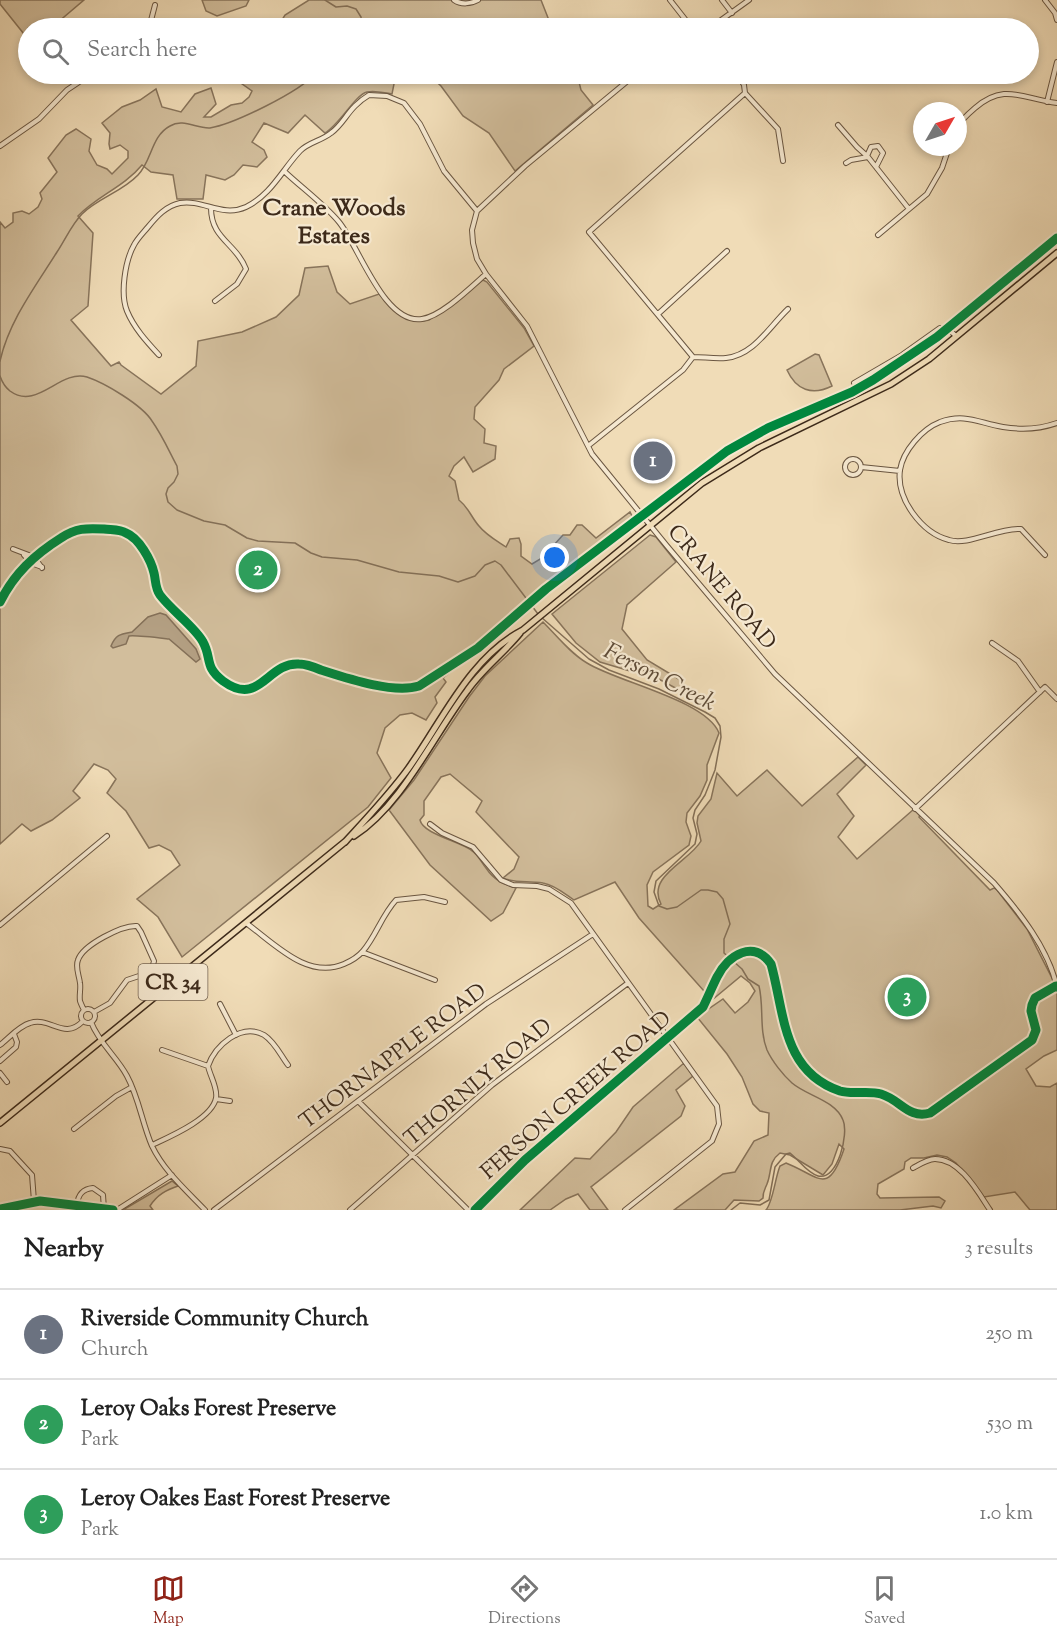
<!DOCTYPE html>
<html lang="en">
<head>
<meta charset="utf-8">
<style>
  :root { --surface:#fff; --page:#f6f6f6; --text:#222; --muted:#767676; --line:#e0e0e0; --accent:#8f2418 }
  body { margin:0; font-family:"Sorts Mill Goudy",serif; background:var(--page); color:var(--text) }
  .compass { position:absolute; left:913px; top:102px; width:54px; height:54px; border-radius:50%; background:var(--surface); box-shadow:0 3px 9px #0003; rotate:51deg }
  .you { position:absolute; left:555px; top:558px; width:21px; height:21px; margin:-15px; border:4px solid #fff; border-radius:50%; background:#1a73e8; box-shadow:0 0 0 9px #1a73e833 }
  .badge { display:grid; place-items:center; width:39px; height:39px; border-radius:50%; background:var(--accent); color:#fff; font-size:20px; font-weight:700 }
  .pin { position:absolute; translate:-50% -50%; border:3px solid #fff; box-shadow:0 2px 6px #0006 }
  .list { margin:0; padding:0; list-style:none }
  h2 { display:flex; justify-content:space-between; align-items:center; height:78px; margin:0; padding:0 24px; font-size:26px }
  h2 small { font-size:20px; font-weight:400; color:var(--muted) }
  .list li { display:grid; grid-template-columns:39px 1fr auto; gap:18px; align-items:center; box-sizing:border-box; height:90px; padding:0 24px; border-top:2px solid var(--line) }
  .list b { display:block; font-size:22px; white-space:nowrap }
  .list p { margin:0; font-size:20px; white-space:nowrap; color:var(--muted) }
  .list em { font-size:20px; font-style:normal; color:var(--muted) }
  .icon { flex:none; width:33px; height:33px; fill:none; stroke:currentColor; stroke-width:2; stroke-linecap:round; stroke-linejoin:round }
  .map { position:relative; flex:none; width:1057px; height:1210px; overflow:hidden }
  .search { position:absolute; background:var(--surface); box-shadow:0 3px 9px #0003; left:18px; right:18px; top:18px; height:66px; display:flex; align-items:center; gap:15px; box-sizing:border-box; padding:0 21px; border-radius:33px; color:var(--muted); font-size:22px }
  .sheet { height:348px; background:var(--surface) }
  nav { display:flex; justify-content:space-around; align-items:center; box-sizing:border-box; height:84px; border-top:2px solid var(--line); background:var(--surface); font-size:16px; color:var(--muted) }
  nav a { display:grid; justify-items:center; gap:3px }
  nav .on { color:var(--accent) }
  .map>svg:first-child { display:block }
  .green { fill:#d2be9c; stroke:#88745b; stroke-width:1.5 }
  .water { fill:#b39f82; stroke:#847058; stroke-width:1.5 }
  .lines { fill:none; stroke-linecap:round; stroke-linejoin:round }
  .stream { stroke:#847058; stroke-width:1.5 }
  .street-casing { stroke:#6a5641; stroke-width:6 }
  .primary-casing { stroke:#3d2a1a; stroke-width:8 }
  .street { stroke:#f5e8d0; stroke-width:4 }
  .primary { stroke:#f0dcb7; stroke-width:5 }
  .cycleway-casing { stroke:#f5e8d0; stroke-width:13 }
  .cycleway { stroke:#00873e; stroke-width:9 }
  .labels { text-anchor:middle; stroke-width:4.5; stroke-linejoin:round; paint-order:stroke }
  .shield { fill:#f5e8d0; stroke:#746351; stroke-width:1.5 }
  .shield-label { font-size:21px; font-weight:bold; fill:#3d2a1a }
  .street-label { font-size:22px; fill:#3d2a1a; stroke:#f5e8d0 }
  .neighbourhood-label { font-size:24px; font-weight:bold; fill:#3d2a1a; stroke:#f5e8d0 }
  .water-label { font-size:24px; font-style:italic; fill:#604d39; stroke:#f5e8d0 }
</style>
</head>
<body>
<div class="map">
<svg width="1057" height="1210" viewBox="0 0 1057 1210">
  <rect width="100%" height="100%" fill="#f0dcb7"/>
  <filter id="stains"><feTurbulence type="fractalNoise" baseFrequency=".00333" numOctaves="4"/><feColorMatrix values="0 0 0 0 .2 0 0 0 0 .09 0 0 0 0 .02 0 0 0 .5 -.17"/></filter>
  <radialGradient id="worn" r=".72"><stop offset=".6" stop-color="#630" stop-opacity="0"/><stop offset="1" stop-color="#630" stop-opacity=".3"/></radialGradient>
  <path class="green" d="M0 0H84L51 28H28V39L0 4Z
    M202 0H249L246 6 217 16 206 11Z
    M309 0H541L552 28H277L285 15Z
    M228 74H396L392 94C385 93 375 90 367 92 355 95 340 124 325 133L305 115 288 133 264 123 252 142 264 150 267 157 257 167 243 165 234 175 225 180 206 175 203 199H177L173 175 151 172 142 165C124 187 97 196 78 216L93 233 88 306 71 320 111 366 119 362 121 365 161 394 196 366 198 341 242 332 276 317 299 295 305 268 328 266 337 292 350 304 379 294C392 309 406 326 429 320L483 280 487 282 524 328 534 346 504 369 499 380 475 407 474 419 485 429 484 443 496 446 495 459 473 472 464 457 454 466 449 476 455 481 459 500C469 508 471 517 479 526 486 535 497 541 506 547L510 539 519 538 521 544V556L532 564 542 558 563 535H570L577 525H582L596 538 630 512 633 518 569 570 541 589 507 621 498 625 473 649 464 661 443 678 446 682 435 697 437 703 426 720 412 713 400 715 385 728 377 753 391 778 368 807 182 957 158 917 137 899 180 865 171 851 159 845 149 848 126 811 107 793 116 779 108 770 94 764 73 791 80 798 52 820 31 831 22 824 0 844V222L5 228 13 222V213L22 211 29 214 38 207 42 199 40 193 57 172 48 158 66 135 76 129 91 139 89 151 97 165 107 169 112 174 128 158V151L120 145 110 149 109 144 110 133 102 123 122 107 140 100 156 89 162 107 181 112 195 94 211 88 216 104 204 117H211L231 105 242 103 249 97 252 91Z
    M428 74H577L581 90 593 105 515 171 489 133 463 116 441 86Z
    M815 354 819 355 832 386C812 396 796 390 787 370Z
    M650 535 656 537 676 562 627 605 622 629 647 660 682 681 681 691 642 670 630 671 600 662 576 643 552 614Z
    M543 622C557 636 570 653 587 663 617 682 706 700 719 733L707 765V780L700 796 687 813 686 822 691 836 689 845 653 872 647 885 648 906 653 909 661 904C646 876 690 861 701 841L697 823 698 816 711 799 717 773 737 796 767 770 802 806 858 757 866 765 837 794 854 816 838 837 857 859 914 809 920 816 919 817 990 890 994 888 997 890 1027 929 1057 988V1050L1044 1056 1026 1069 1036 1086 1050 1087 1057 1083V1210H1030L1015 1192 984 1197 956 1163 947 1157 937 1155 924 1158H911L905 1162 904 1169 878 1184 877 1194 880 1198 939 1197 945 1201 941 1208 933 1206 900 1210H766C773 1202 775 1178 780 1166L786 1163C819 1176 828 1197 844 1149L839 1144 832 1164 823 1175 790 1155 780 1153C768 1162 772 1172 767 1184 765 1189 763 1191 763 1198L759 1201 734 1200 725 1210H674L723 1174 735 1172 754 1141 768 1135 769 1113 760 1111 753 1104 742 1077 727 1054 697 1017 723 999 735 1013 748 1002 755 991 750 983 741 976 712 1000 639 918 615 882 574 900C565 894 555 885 543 883 529 880 517 884 503 878L514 869 519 857 476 812 482 801 450 774 441 777 424 801V815L420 820C423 834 459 841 471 850 478 854 481 862 486 868 494 880 503 884 516 888L503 913 491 921 430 865 389 810 414 780 469 697 485 676Z
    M684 1063 693 1076 676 1090 685 1106 681 1116 591 1187 608 1210H590L578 1194 566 1199 550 1210H520L575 1158 590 1159 616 1132 633 1107Z
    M172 1181 178 1186C166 1190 157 1195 150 1206L153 1210H123Z"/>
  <path class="water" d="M160 613 166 615 196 649 200 659 196 662 169 639C160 638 135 635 129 636L126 644 113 648 111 646C116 634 121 634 132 632L148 617Z"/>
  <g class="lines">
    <path class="stream" d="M325 0 336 7 347 6 356 9 361 17 362 28
      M0 361C9 321 35 287 57 252 65 240 72 224 82 214 98 198 122 192 138 175 152 161 151 136 170 126 183 118 197 129 210 128 234 124 299 92 315 74
      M0 376C2 382 5 387 10 391 37 411 60 369 87 377 105 383 142 405 152 421 162 435 169 451 177 466L178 474 174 482 168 488 166 494 168 502 177 510 204 521 225 525 247 538 258 541 295 543 311 553 322 557 357 560 399 572 439 576 458 582 475 576 485 565 495 561 501 565 538 614
      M541 617 589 659 609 670 659 689 705 712 715 718 720 726 721 737 715 770 705 795 695 810 693 818 697 834 695 844 656 881 654 892 659 906 667 909 677 907 701 890H708L717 892 723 899 730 924 724 939V953L742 969 748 979 759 986C764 1006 759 1030 767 1050 772 1061 783 1075 792 1083 807 1096 835 1100 843 1120 849 1133 838 1181 818 1176 807 1173 799 1160 790 1153L786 1154 775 1167 769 1200 760 1205 740 1203 731 1210"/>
    <defs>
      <path id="street" d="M454 0C461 5 471 4 478 0
        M670 0 692 28
        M722 0 732 13
        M1045 0 1055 13 1057 20
        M149 28 155 5
        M710 28 749 0
        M636 74 525 166 477 211 472 230 473 243 477 259 486 274 527 326 592 454 667 546 775 674 994 883C1020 913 1048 948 1057 987
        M737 74 744 85 745 93
        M745 93 589 232 693 357C703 357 715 359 726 358 754 355 769 327 788 309
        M745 93 778 129 783 161
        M1047 102 1057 62
        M838 125 857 147 867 156
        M958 126C963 118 968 114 975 108 1005 82 1022 99 1057 103
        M0 146 39 119 67 90 91 74
        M846 163 851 160 868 157
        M876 167 883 153 878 146 871 147 867 156 868 157 909 209
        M285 172C302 188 324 204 339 222 359 246 384 325 422 319 442 316 471 287 486 274
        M211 208C211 239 236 243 246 269L237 284 215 301
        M878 235 927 194 942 168 949 147
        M658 314 727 251
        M159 355C147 342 134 328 127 311 120 294 125 261 134 245 137 239 143 233 148 227 157 216 166 206 180 203 203 199 222 218 246 207 271 195 282 170 300 151 309 142 321 141 331 133 341 126 346 115 355 106 359 102 364 98 369 95L387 96 404 103 420 124 444 171 477 211
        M854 383 902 355 940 328H947L956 336
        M588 446 683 370 693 357
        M845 467a8 8 0 1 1 16 0a8 8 0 1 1-16 0Z
        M861 467 900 471
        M13 549 34 557 42 568
        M24 555 31 563 42 567
        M1045 555 1021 529C997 528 968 546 949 540 922 533 896 499 900 470 903 451 922 429 940 422 965 413 979 423 1003 427 1021 430 1040 429 1057 423
        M992 643 1018 661 1040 692
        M915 809 1045 687 1057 699
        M430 824 442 833 473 847 501 880 513 885 537 886 549 889 571 903 717 1106 719 1124 712 1141 625 1210
        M246 923C274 943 307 980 344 964 351 961 358 957 363 951 376 936 382 915 396 900L424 897 445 902
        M0 925 107 836
        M362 952 435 980
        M220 1004 236 1035
        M81 1016a7 7 0 1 1 14 0a7 7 0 1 1-14 0Z
        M84 1010C83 1008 81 1004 80 1001 79 995 81 989 80 983 79 975 75 967 78 960 83 945 122 925 137 926L141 932 154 961 152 969 148 973 127 980 110 1003 94 1012
        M91 1022C99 1043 117 1057 127 1076 139 1098 142 1123 152 1146 164 1171 186 1190 205 1210
        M0 1045C9 1038 19 1026 30 1023 50 1016 64 1041 83 1021
        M162 1050 208 1066
        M0 1061 16 1047 17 1042 14 1034
        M0 1073 7 1082
        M216 1099 230 1101
        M358 1101 468 1210
        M74 1129 116 1096 132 1087
        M152 1145C169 1137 212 1119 216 1098 218 1088 210 1076 208 1066 215 1046 241 1022 264 1035 275 1042 281 1056 288 1065
        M0 1149 10 1151 32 1175 34 1201
        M913 1168C920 1164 928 1159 935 1159 960 1159 978 1192 990 1210
        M77 1205C78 1195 82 1189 93 1188L103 1195 104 1209
        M0 1209 40 1201 113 1210
        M117 1210 172 1175
        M214 1210 486 1004 593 934
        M350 1210 492 1085 628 983
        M475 1210 525 1160 703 1007"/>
      <path id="primary" d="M354 836C402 805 433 736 467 691 482 669 504 653 520 633
        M345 842C367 818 389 795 408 769 442 722 469 658 523 630L702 483 759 448 891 384 929 359 1057 253
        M0 1123 346 841"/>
    </defs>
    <use href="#street" class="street-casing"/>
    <use href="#primary" class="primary-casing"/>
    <use href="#street" class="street"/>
    <use href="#primary" class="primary"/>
    <defs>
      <path id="cycleway" d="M0 602C14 574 34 555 61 538 76 528 86 528 104 529 111 530 120 529 126 533 139 538 151 560 154 573 156 581 155 588 160 595 171 610 196 628 203 642 212 658 204 667 223 681 260 708 267 662 299 664 307 664 314 667 321 670 346 678 393 694 419 686L478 648 546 589 727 451 768 428 852 392 873 380 937 337 1057 238
        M0 1209 40 1201 113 1210
        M475 1210 525 1160 703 1007C708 997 712 987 717 977 728 955 754 939 771 964 785 1014 782 1071 840 1091 853 1095 868 1090 881 1094 901 1100 908 1119 930 1113L1032 1040 1036 1030 1031 1011 1032 1005 1035 998 1056 986 1057 987"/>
    </defs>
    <use href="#cycleway" class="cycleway-casing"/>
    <use href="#cycleway" class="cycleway"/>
  </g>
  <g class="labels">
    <rect class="shield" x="138.5" y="964" width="69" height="36" rx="4.5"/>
    <g class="shield-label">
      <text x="173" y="989">CR 34</text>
    </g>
    <g class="street-label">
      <text transform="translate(723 586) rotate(50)" y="8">CRANE ROAD</text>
      <text transform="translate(392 1055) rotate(-37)" y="8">THORNAPPLE ROAD</text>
      <text transform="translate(477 1081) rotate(-40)" y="8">THORNLY ROAD</text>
      <text transform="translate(575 1094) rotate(-41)" y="8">FERSON CREEK ROAD</text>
    </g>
    <g class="neighbourhood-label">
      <text x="334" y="215">Crane Woods<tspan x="334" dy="28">Estates</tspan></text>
    </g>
    <g class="water-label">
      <text transform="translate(660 676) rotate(27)" y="8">Ferson Creek</text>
    </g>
  </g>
  <rect width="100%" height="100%" filter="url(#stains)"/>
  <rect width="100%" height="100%" fill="url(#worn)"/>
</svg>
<svg class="compass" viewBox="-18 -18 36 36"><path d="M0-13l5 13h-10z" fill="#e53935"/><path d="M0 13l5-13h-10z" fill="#767676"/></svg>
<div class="you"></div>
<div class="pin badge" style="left:653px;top:461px;background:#6b7280">1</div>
<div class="pin badge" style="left:258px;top:570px;background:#2e9e5b">2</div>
<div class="pin badge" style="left:907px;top:997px;background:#2e9e5b">3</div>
<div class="search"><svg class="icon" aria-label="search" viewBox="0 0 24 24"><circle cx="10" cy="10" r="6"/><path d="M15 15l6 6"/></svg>Search here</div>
</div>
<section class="sheet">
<h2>Nearby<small>3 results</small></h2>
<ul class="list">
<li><span class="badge" style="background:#6b7280">1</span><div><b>Riverside Community Church</b><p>Church</p></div><em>250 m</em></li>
<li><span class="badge" style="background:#2e9e5b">2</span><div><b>Leroy Oaks Forest Preserve</b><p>Park</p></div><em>530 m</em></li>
<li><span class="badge" style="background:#2e9e5b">3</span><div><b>Leroy Oakes East Forest Preserve</b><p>Park</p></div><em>1.0 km</em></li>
</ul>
</section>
<nav>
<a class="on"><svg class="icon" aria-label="map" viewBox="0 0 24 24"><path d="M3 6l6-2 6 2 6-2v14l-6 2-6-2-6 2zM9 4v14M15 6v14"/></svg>Map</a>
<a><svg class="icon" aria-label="directions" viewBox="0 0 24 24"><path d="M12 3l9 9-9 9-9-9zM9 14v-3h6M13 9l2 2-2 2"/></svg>Directions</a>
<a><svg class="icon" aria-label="saved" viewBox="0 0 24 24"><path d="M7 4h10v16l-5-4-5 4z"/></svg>Saved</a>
</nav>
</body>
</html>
